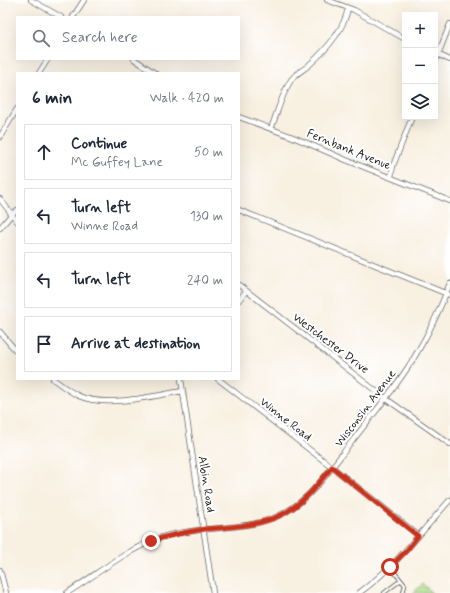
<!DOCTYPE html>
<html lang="en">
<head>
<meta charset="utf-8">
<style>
  :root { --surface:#fff; --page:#f2f2f3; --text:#1f2937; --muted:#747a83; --line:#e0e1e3 }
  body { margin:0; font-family:Mynerve,sans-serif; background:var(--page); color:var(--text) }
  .controls { position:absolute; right:12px; top:12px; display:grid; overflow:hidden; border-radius:0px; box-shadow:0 4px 16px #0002 }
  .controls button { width:36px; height:36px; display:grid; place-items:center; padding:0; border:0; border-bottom:1px solid var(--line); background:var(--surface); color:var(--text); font:20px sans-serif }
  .stop { position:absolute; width:12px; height:12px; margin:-9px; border:3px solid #c8321e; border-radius:50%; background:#fff }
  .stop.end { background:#c8321e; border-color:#fff; box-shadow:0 1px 4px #0008 }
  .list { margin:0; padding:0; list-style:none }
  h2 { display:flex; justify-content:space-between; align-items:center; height:52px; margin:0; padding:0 16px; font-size:17px }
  h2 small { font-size:13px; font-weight:400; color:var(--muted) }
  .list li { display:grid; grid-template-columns:26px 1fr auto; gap:12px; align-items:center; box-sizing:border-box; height:56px; margin:0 8px 8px; padding:0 8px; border:1px solid var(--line); border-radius:0px }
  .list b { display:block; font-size:15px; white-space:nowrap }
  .list p { margin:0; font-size:13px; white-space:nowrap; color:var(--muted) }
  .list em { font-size:13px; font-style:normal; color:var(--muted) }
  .icon { flex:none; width:22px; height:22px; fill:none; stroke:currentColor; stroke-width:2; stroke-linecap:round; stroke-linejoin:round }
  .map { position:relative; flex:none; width:450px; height:593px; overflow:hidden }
  .search { position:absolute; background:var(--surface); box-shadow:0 4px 16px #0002; left:16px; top:16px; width:224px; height:44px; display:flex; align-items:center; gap:10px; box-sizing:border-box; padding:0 14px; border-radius:0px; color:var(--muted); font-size:15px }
  .panel { position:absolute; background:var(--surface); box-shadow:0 4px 16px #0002; left:16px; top:72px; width:224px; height:308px; border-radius:0px }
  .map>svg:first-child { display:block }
  .green { fill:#aeda86; stroke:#657b51 }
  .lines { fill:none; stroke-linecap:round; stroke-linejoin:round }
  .service-casing { stroke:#696661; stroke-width:4.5 }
  .minor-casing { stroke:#696661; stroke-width:6 }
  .service { stroke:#fff; stroke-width:2.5 }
  .minor { stroke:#fff; stroke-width:4.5 }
  .route { stroke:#c8321e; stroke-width:5 }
  .labels { text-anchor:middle; stroke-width:4; stroke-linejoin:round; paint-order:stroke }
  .street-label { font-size:12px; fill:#1c1c1c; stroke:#fff }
</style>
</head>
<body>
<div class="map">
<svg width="450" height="593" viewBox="0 0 450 593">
  <rect width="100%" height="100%" fill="#fff"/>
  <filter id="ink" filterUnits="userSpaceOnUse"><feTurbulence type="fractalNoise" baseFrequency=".025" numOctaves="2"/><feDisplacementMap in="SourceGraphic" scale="8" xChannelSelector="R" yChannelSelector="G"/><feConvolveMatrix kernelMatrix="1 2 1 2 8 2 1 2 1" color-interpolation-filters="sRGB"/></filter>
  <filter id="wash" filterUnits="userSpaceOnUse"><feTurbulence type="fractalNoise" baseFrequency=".012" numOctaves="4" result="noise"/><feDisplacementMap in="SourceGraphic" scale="16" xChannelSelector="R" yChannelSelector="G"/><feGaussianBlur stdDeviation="0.9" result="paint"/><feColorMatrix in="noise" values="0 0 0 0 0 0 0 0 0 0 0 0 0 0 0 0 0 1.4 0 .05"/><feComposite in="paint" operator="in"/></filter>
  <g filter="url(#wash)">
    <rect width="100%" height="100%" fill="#f8f0e1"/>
    <path class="green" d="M423 584 432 593H413Z"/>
  </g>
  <g filter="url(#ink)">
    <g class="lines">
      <defs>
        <path id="service" d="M390 567 405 585 403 593
          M384 593 401 580"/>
        <path id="minor" d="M31 0 61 17
          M327 0 354 10 405 39
          M73 17 84 0
          M435 53 450 60
          M134 59 155 73
          M435 62 450 24
          M39 73 48 59
          M239 117 293 137 346 160 450 201
          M271 129C277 113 282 94 291 80 295 74 303 70 308 66 325 51 344 31 348 8
          M0 137 17 109
          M391 177 393 166 412 117
          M0 199 17 221
          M239 210 450 295
          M0 228 12 214 17 210
          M239 285 385 398 450 444
          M239 300 246 291
          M0 332 17 352
          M53 379C61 385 70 392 79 396 105 408 154 396 182 391
          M181 379 213 593
          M218 379 332 467 418 535
          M0 570 6 593
          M67 593C99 573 129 547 166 536 202 525 251 532 284 513 312 498 331 468 350 444 373 414 399 384 418 351 431 329 441 307 450 283
          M359 593C395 567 421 532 450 500"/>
      </defs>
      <use href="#service" class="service-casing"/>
      <use href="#minor" class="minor-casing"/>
      <use href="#service" class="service"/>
      <use href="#minor" class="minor"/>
    </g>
  </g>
  <g class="lines" filter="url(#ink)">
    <path class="route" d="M151 541C169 535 186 532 205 529 231 527 260 526 283 514 304 503 318 484 332 467L418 536 407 550 390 567"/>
  </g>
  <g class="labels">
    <g class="street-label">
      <text transform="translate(349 149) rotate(22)" y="4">Fernbank Avenue</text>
      <text transform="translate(331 343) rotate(37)" y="4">Westchester Drive</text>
      <text transform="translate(365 408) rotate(-53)" y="4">Wisconsin Avenue</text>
      <text transform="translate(286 419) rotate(38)" y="4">Winne Road</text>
      <text transform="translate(207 484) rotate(81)" y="4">Albin Road</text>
    </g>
  </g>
</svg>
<div class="controls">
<button>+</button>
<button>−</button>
<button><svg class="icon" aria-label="layers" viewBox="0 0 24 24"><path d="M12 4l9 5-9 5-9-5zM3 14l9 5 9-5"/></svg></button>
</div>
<div class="stop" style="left:390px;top:567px"></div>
<div class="stop end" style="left:151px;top:541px"></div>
<div class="search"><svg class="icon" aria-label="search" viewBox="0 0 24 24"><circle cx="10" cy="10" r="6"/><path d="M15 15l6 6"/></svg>Search here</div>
<section class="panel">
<h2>6 min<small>Walk · 420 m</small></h2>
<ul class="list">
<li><svg class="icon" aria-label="ahead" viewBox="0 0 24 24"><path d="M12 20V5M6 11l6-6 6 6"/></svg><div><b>Continue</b><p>Mc Guffey Lane</p></div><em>50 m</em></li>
<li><svg class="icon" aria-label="left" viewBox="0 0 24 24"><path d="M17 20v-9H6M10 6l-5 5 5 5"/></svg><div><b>Turn left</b><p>Winne Road</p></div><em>130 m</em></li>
<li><svg class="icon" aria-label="left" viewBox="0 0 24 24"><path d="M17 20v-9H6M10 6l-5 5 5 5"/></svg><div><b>Turn left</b></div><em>240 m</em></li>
<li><svg class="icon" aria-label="arrive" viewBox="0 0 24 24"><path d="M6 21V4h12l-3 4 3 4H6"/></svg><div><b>Arrive at destination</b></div></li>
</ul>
</section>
</div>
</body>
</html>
